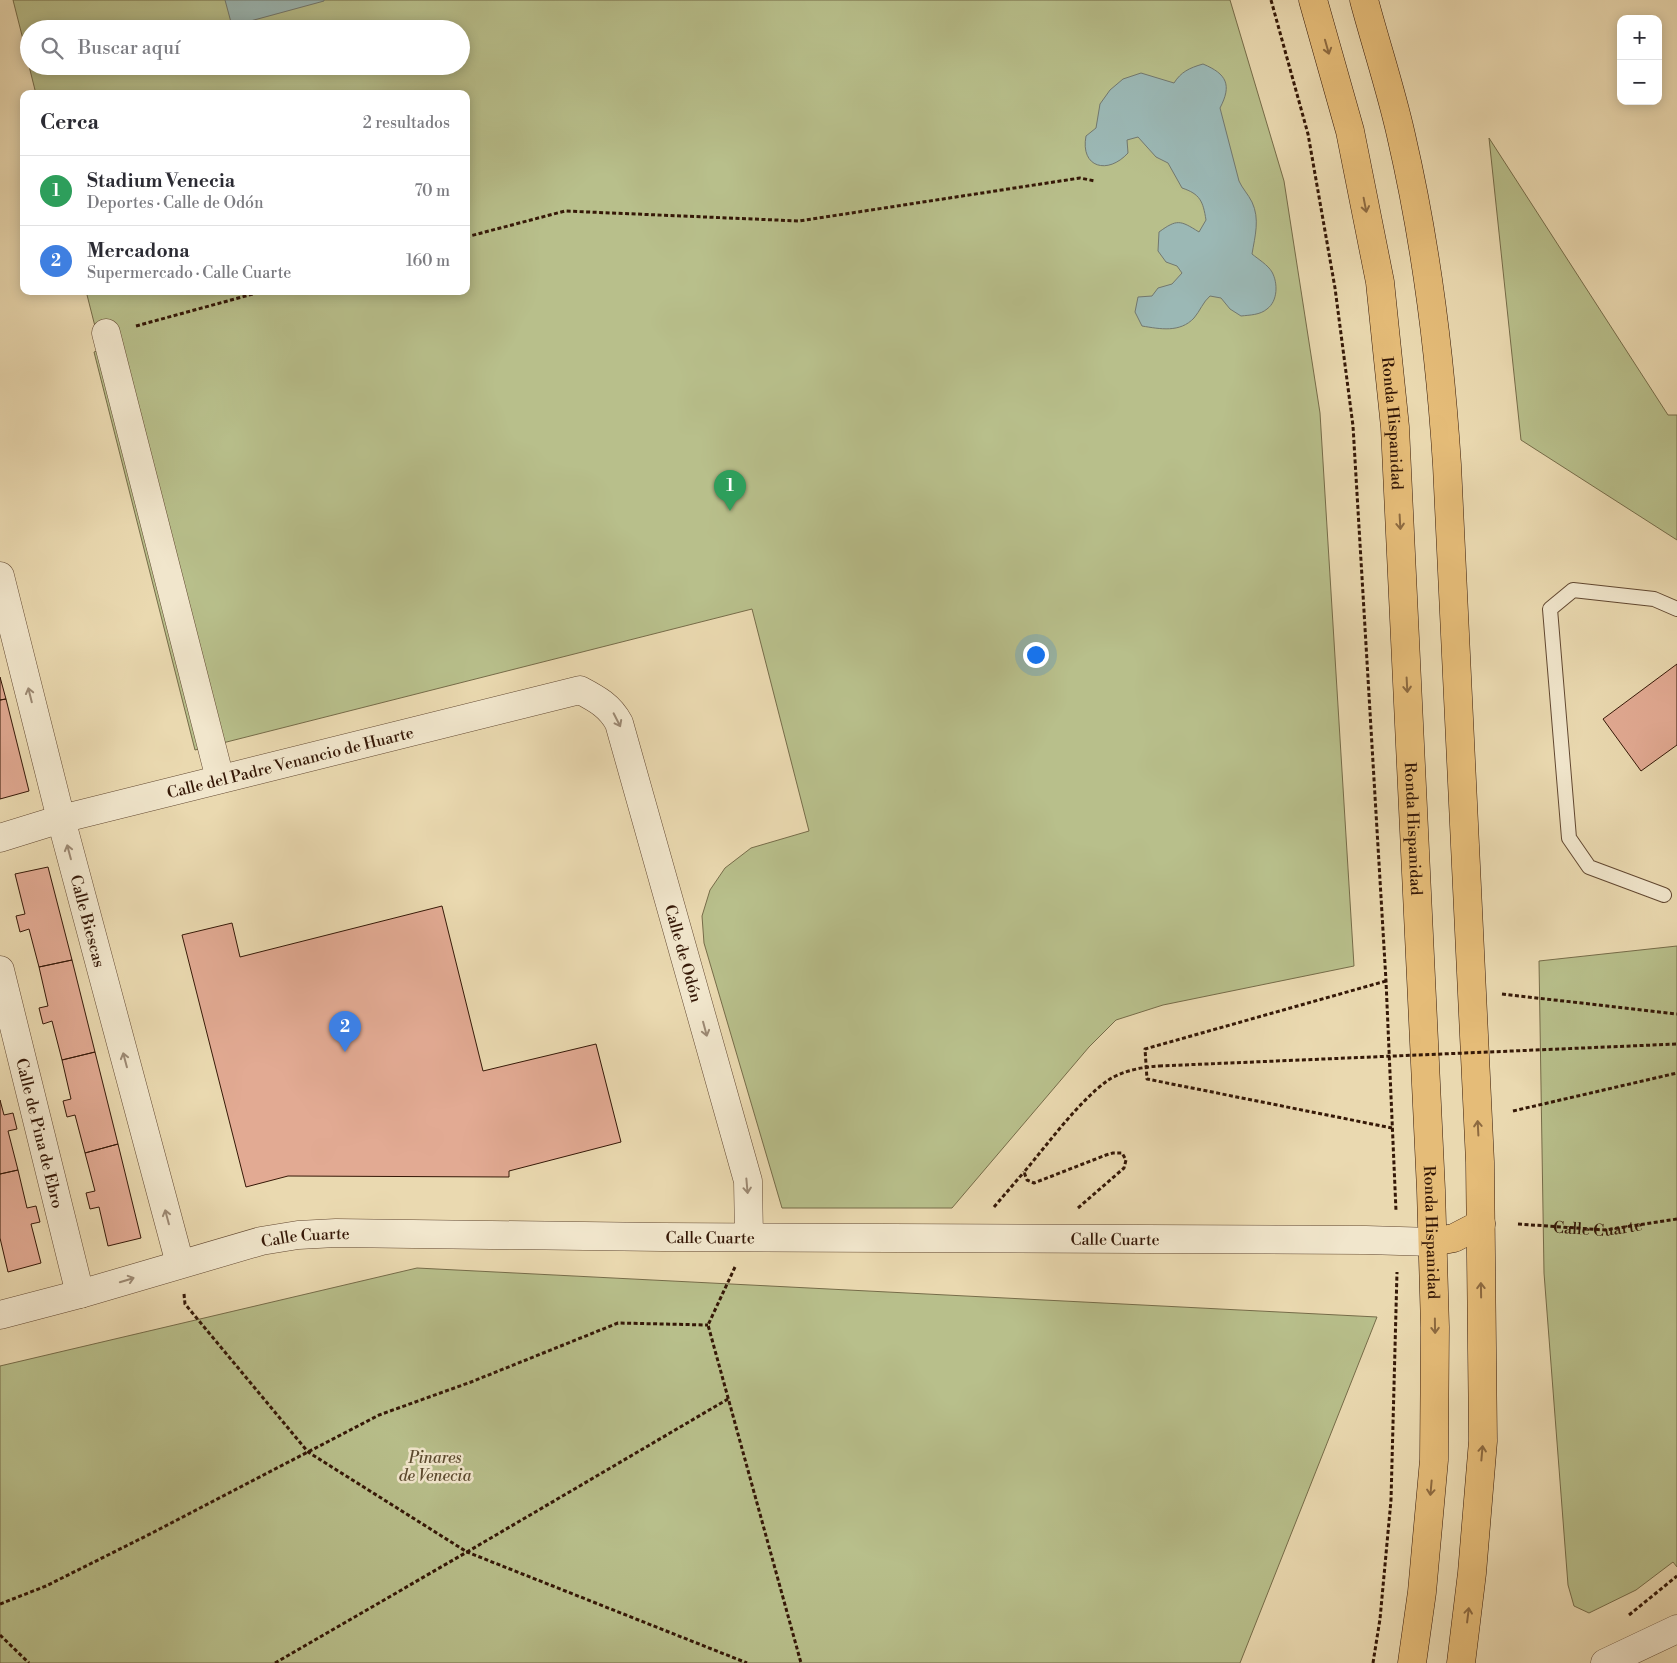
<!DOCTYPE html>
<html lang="es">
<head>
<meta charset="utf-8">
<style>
  :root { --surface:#fff; --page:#f2f2f3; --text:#2b2b33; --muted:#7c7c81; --line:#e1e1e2; --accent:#0b8043 }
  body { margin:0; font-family:"Libre Bodoni",serif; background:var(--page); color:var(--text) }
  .controls { position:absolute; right:15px; top:15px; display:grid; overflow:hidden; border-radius:10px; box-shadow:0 2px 12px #0003 }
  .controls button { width:45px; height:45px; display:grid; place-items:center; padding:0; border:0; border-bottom:1px solid var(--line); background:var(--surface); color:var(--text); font:25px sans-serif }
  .you { position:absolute; left:1035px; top:654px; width:18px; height:18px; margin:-12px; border:4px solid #fff; border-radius:50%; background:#1a73e8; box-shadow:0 0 0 8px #1a73e833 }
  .badge { display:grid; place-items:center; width:32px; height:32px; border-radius:50%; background:var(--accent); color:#fff; font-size:16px; font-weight:700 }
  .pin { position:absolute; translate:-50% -41px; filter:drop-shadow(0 1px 2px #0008) }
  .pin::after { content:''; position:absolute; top:26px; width:18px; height:15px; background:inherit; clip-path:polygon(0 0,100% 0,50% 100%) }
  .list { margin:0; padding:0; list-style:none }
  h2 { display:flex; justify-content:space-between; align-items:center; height:65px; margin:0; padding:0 20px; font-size:21px }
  h2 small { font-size:16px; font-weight:400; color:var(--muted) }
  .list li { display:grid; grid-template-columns:32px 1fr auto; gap:15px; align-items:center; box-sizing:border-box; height:70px; padding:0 20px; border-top:1px solid var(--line) }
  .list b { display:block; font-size:19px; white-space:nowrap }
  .list p { margin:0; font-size:16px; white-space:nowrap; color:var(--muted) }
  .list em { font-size:16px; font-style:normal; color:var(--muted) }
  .icon { flex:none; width:28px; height:28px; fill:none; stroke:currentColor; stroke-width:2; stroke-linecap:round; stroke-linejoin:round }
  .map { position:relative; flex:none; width:1677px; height:1663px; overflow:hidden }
  .search { position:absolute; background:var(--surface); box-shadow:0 2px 12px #0003; left:20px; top:20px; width:450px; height:55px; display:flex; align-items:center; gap:12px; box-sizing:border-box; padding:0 18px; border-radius:28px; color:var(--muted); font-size:19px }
  .panel { position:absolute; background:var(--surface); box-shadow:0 2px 12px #0003; left:20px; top:90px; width:450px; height:205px; border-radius:10px }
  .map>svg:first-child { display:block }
  .green { fill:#b8bf8b; stroke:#766c49 }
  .water { fill:#9bb8b5; stroke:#72786f }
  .building { fill:#e2aa93; stroke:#351807 }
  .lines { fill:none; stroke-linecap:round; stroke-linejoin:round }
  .lane-casing { stroke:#624831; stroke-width:16 }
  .street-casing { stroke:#624831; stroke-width:29 }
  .highway-casing { stroke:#351807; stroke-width:29 }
  .path { stroke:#351807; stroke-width:3; stroke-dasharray:4 2.5; stroke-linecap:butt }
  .lane { stroke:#f1e6cc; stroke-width:14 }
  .street { stroke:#f1e6cc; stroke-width:28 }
  .highway { stroke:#e5bc78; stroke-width:28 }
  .path-bridge { stroke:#351807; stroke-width:3; stroke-dasharray:4 2.5; stroke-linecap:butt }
  .oneway { stroke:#8d6a40 }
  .oneway2 { stroke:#9c8973 }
  .labels { text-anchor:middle; stroke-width:5; stroke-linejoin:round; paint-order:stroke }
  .street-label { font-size:16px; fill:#351807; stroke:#f1e6cc }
  .park-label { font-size:16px; font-style:italic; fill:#5c4a2f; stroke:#f1e6cc }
</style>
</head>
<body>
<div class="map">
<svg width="1677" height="1663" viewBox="0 0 1677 1663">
  <rect width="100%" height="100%" fill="#ead9b0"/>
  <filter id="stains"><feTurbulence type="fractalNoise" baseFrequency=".004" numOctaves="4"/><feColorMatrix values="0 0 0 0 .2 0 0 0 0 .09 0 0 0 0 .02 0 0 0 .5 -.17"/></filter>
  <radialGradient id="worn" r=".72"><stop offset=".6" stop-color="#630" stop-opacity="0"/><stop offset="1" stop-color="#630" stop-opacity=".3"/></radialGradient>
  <path class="green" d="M13 0H1230L1284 181 1320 413 1354 966 1163 1005 1116 1020 1089 1047 952 1208H782L704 943 702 916 710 890 725 868 751 848 809 831 752 609 195 750 94 352 101 350 86 291H466V94H36L29 66H461V29H29V63Z
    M1489 138 1668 415H1677V540L1521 440Z
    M1677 946V1567L1673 1562 1636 1590 1589 1613 1574 1606 1568 1585 1544 1273 1539 961Z
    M417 1268 1377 1317 1240 1663H0V1366Z"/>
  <path class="water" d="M225 0H324V1L232 26Z
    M1203 64C1227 74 1232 85 1220 108L1239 181C1242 188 1248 194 1252 202 1260 219 1255 236 1252 254 1258 259 1268 265 1272 272 1278 283 1278 301 1267 309 1260 315 1250 315 1241 316L1230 309 1221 298 1210 296C1203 302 1200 311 1194 318 1180 333 1160 329 1142 326L1135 312 1138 297 1152 296 1158 288 1172 284 1182 273 1177 266 1166 262 1158 251 1159 232C1177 219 1180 220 1199 232L1206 220C1203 201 1200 194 1182 188L1168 163 1156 157 1138 137 1127 140 1128 153C1108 175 1080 168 1086 136L1096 128 1100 104 1110 90 1123 79 1141 73 1174 83C1181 72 1189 68 1203 64Z"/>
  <path class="building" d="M1677 664V745L1641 771 1603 719Z
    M0 677 6 699 0 700Z
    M6 699 29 791 0 799V700Z
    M48 867 72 960 39 967 29 929 20 932 16 916 25 914 15 874Z
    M442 906 483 1071 596 1044 621 1142 509 1171V1177L288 1176 246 1187 182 935 232 923 240 957Z
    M72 960 95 1052 62 1060 52 1021 43 1024 39 1008 48 1006 39 967Z
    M95 1052 118 1144 85 1153 75 1115 67 1117 63 1101 71 1099 62 1060Z
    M0 1100 4 1115 13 1113 17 1129 8 1131 18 1170 0 1174Z
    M118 1144 141 1238 108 1246 99 1207 90 1209 86 1193 95 1191 85 1153Z
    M18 1170 27 1208 36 1206 40 1222 31 1224 41 1263 8 1272 0 1238V1174Z"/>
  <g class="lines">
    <defs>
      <path id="lane" d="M1664 895 1589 867 1569 838 1550 609 1573 590 1654 599 1677 609"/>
      <g id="street">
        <path d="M106 333 220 779"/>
        <path id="s2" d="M0 576 61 819 180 1264"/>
        <path id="s3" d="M0 838 61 819 580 690C597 699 610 706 619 723L748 1181 749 1237"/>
        <path id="s4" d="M0 970 80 1294"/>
        <path id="s5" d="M0 1315 80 1294 261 1241 298 1235 336 1233 661 1237 1366 1240 1433 1242"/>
        <path d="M1605 1663 1677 1629"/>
      </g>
      <g id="highway">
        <path id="s6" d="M1313 0 1350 131 1380 282 1395 427 1431 1190 1435 1327 1434 1460 1422 1592 1412 1663"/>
        <path d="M1364 0C1376 45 1391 90 1401 135 1426 243 1440 354 1447 465L1480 1162 1483 1441 1472 1573 1461 1663"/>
        <path d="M1433 1242 1454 1238 1481 1224"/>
      </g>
    </defs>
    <use href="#lane" class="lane-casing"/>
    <use href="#street" class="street-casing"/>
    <use href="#highway" class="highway-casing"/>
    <g class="path">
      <path d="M1271 0 1308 134 1335 288 1353 426 1386 981 1396 1211"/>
      <path d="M466 237 565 211 799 221 1080 178 1095 181"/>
      <path d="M136 326 264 291"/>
      <path d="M1386 981 1145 1049 1147 1079 1392 1128"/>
      <path d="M1502 994 1677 1014"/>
      <path d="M1513 1111 1677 1073"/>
      <path d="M994 1207 1024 1172"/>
      <path d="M1078 1208 1124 1168 1126 1160 1122 1153H1113L1106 1155 1034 1183 1027 1180 1024 1172C1048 1144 1078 1102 1107 1081 1121 1071 1142 1067 1159 1066"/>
      <path id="s1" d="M1518 1224 1605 1230 1677 1219"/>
      <path d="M735 1267 708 1325 801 1663"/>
      <path d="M184 1294 185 1304 308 1452 467 1552 728 1399"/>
      <path d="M0 1604 46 1586 152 1533 379 1415 471 1382 618 1323 708 1325"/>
      <path d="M1629 1615 1677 1576"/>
      <path d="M0 1635 29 1663"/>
      <path d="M275 1663 467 1552 747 1663"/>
      <path d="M1373 1663 1380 1619 1391 1500 1397 1272"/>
    </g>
    <use href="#lane" class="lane"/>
    <use href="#street" class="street"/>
    <use href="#highway" class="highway"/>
    <path class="path-bridge" d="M1159 1066 1677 1044"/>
  </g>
  <defs><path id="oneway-shaft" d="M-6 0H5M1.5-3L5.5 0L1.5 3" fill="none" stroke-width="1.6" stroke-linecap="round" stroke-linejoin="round" transform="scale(1.25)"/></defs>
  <g class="oneway">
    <use href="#oneway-shaft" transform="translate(1327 47) rotate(74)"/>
    <use href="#oneway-shaft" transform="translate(1365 205) rotate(79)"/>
    <use href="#oneway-shaft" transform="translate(1400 522) rotate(87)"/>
    <use href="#oneway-shaft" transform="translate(1407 685) rotate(87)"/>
    <use href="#oneway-shaft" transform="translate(1478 1128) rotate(-93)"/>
    <use href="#oneway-shaft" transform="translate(1481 1290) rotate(-91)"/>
    <use href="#oneway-shaft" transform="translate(1435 1326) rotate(89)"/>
    <use href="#oneway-shaft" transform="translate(1482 1453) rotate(-85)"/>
    <use href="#oneway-shaft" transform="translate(1431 1488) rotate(95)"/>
    <use href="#oneway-shaft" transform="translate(1468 1615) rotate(-83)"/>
  </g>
  <g class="oneway2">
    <use href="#oneway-shaft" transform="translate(30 695) rotate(-104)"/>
    <use href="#oneway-shaft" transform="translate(617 720) rotate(63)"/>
    <use href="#oneway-shaft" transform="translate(69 852) rotate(-105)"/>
    <use href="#oneway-shaft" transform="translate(705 1029) rotate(75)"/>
    <use href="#oneway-shaft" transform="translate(125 1060) rotate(-105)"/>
    <use href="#oneway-shaft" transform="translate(747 1186) rotate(85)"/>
    <use href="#oneway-shaft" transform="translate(167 1217) rotate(-105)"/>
    <use href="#oneway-shaft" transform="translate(127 1280) rotate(-17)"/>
  </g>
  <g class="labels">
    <g class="street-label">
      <text dy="6" stroke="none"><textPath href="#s6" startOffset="432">Ronda Hispanidad</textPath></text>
      <text dy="6" stroke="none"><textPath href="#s3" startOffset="300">Calle del Padre Venancio de Huarte</textPath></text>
      <text dy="6" stroke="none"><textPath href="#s6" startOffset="838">Ronda Hispanidad</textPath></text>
      <text dy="6" stroke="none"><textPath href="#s2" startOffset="356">Calle Biescas</textPath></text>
      <text dy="6" stroke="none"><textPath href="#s3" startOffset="890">Calle de Odón</textPath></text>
      <text dy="6" stroke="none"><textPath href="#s4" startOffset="168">Calle de Pina de Ebro</textPath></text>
      <text dy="6" stroke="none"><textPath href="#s1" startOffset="80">Calle Cuarte</textPath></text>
      <text dy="6" stroke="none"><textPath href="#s6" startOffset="1242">Ronda Hispanidad</textPath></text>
      <text dy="6" stroke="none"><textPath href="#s5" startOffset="721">Calle Cuarte</textPath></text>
      <text dy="6" stroke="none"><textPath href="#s5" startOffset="316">Calle Cuarte</textPath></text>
      <text dy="6" stroke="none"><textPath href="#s5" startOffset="1126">Calle Cuarte</textPath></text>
    </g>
    <g class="park-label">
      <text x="435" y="1463">Pinares<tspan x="435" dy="18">de Venecia</tspan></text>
    </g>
  </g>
  <rect width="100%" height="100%" filter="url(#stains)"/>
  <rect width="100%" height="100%" fill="url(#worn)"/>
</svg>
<div class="controls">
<button>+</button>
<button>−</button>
</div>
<div class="you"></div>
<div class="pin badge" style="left:730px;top:511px;background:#2e9e5b">1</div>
<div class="pin badge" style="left:345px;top:1052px;background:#3f7fe0">2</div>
<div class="search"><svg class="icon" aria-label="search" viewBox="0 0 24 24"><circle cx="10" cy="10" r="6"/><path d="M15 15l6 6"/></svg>Buscar aquí</div>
<section class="panel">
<h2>Cerca<small>2 resultados</small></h2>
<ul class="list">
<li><span class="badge" style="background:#2e9e5b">1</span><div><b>Stadium Venecia</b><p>Deportes · Calle de Odón</p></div><em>70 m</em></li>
<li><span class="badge" style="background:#3f7fe0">2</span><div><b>Mercadona</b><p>Supermercado · Calle Cuarte</p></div><em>160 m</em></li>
</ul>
</section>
</div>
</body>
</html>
